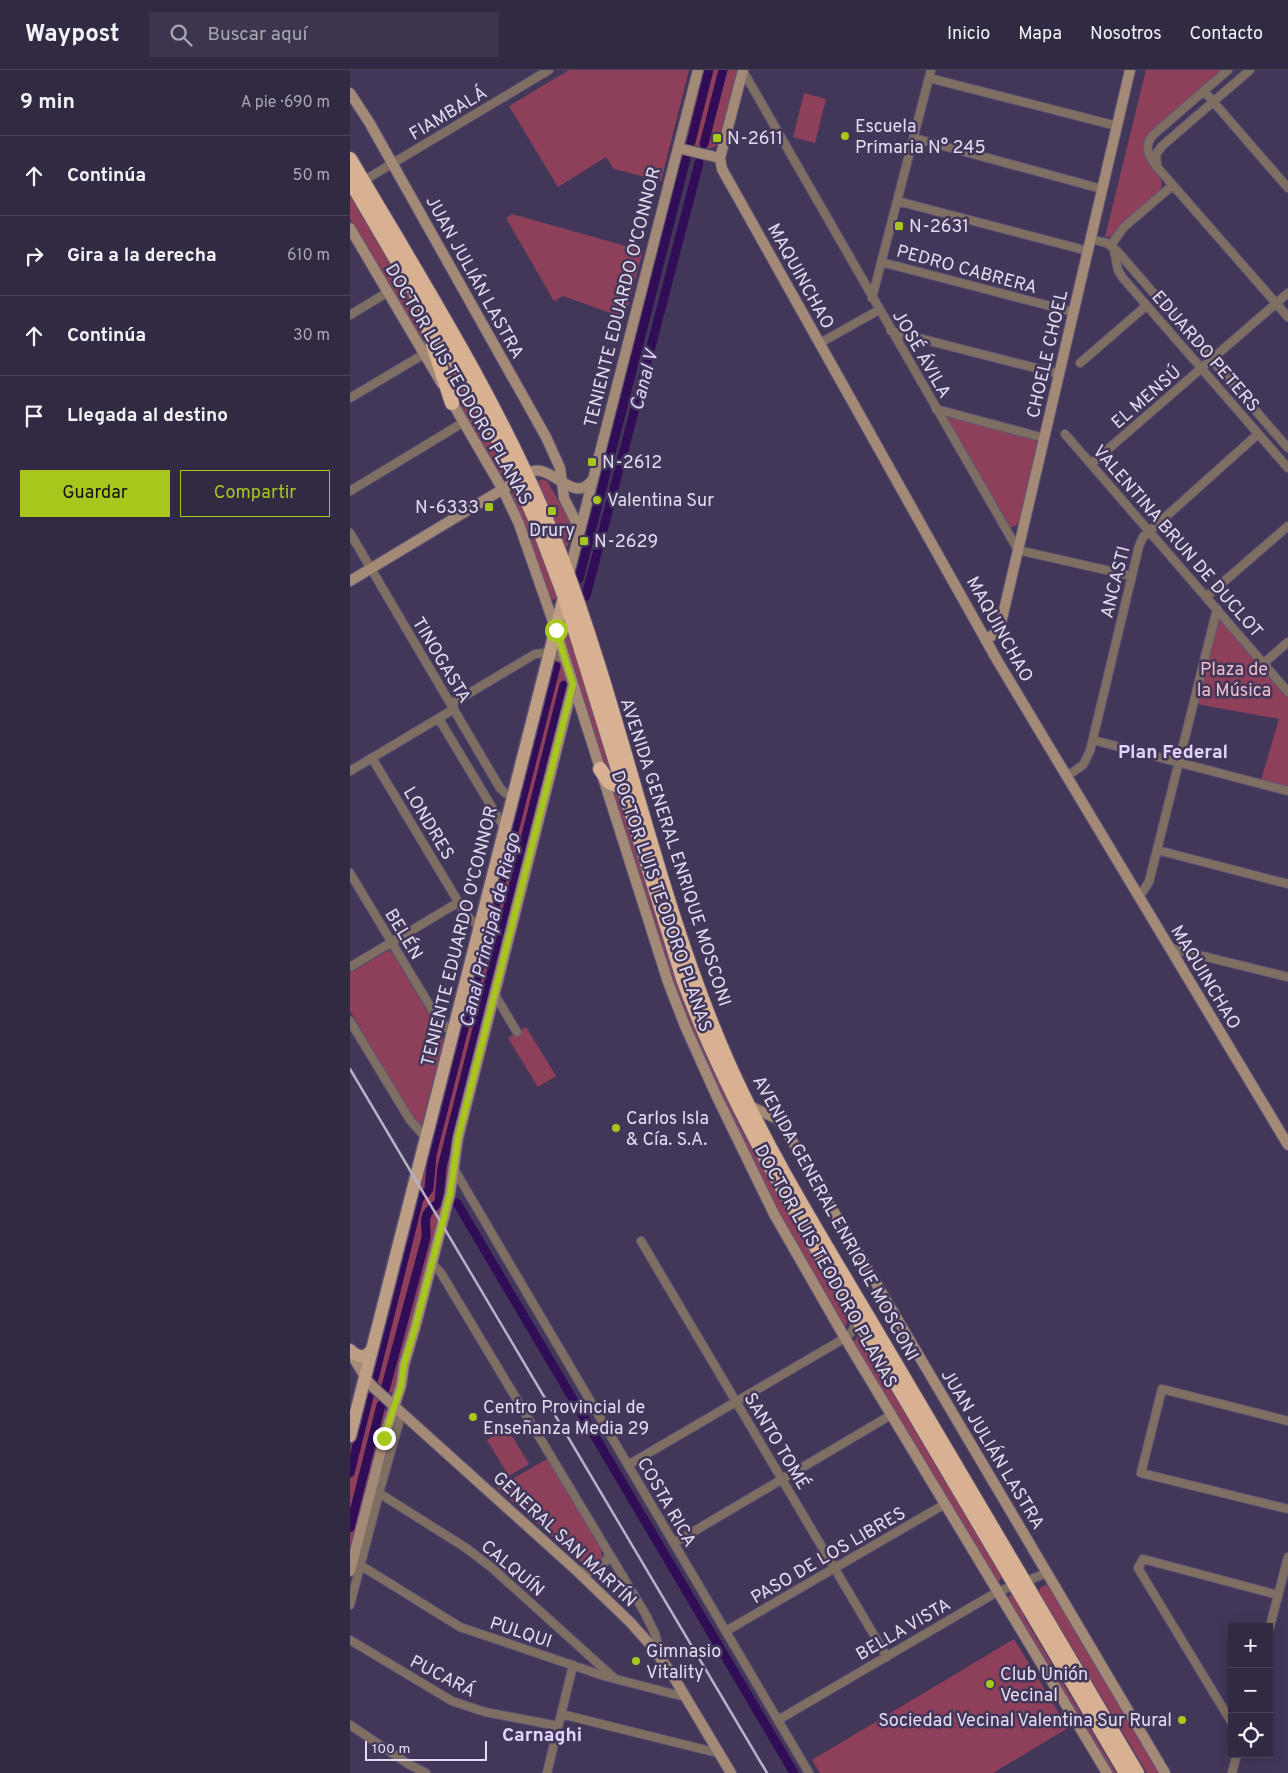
<!DOCTYPE html>
<html lang="es">
<head>
<meta charset="utf-8">
<style>
  :root { --surface:#322943; --page:#3d354e; --text:#f1f3f6; --muted:#a8a6b2; --line:#4d455c; --accent:#a8c71c }
  body { margin:0; font-family:Overpass,sans-serif; background:var(--page); color:var(--text) }
  .controls { position:absolute; right:15px; bottom:15px; display:grid; overflow:hidden; border-radius:0px; box-shadow:0 2px 12px #0003 }
  .controls button { width:45px; height:45px; display:grid; place-items:center; padding:0; border:0; border-bottom:1px solid var(--line); background:var(--surface); color:var(--text); font:25px sans-serif }
  .scale { position:absolute; left:15px; bottom:12px; width:122px; box-sizing:border-box; padding-left:5px; border:2px solid #e3dcf1; border-top:0; font-size:14px; line-height:18px; white-space:nowrap; color:#e3dcf1; -webkit-text-stroke:4px #433759; paint-order:stroke }
  .stop { position:absolute; width:15px; height:15px; margin:-11px; border:4px solid #a8c71c; border-radius:50%; background:#fff }
  .stop.end { background:#a8c71c; border-color:#fff; box-shadow:0 1px 5px #0008 }
  .list { margin:0; padding:0; list-style:none }
  h2 { display:flex; justify-content:space-between; align-items:center; height:65px; margin:0; padding:0 20px; font-size:21px }
  h2 small { font-size:16px; font-weight:400; color:var(--muted) }
  .list li { display:grid; grid-template-columns:32px 1fr auto; gap:15px; align-items:center; box-sizing:border-box; height:80px; padding:0 20px; border-top:1px solid var(--line) }
  .list b { display:block; font-size:19px; white-space:nowrap }
  .list em { font-size:16px; font-style:normal; color:var(--muted) }
  .actions { display:flex; gap:10px; padding:15px 20px }
  .actions a { flex:1; padding:11px 0; border:1px solid var(--accent); border-radius:0px; text-align:center; font-size:18px; color:var(--accent) }
  .actions .main { background:var(--accent); color:#111 }
  .icon { flex:none; width:28px; height:28px; fill:none; stroke:currentColor; stroke-width:2; stroke-linecap:round; stroke-linejoin:round }
  .map { position:relative; flex:none; width:938px; height:1703px; overflow:hidden }
  header { display:flex; align-items:center; gap:30px; box-sizing:border-box; height:70px; padding:0 25px; background:var(--surface); border-bottom:1px solid var(--line) }
  header strong { font-size:24px }
  nav { display:flex; gap:28px; margin-inline-start:auto; font-size:18px }
  .search { width:350px; height:45px; background:var(--page); display:flex; align-items:center; gap:12px; box-sizing:border-box; padding:0 18px; border-radius:0px; color:var(--muted); font-size:19px }
  main { display:flex }
  aside { flex:1; background:var(--surface) }
  .map>svg:first-child { display:block }
  .green { fill:#8e405b }
  .lines { fill:none; stroke-linecap:round; stroke-linejoin:round }
  .canal { stroke:#310c57; stroke-width:9 }
  .street-casing { stroke:#605574; stroke-width:10 }
  .secondary-casing { stroke:#605574; stroke-width:12 }
  .primary-casing { stroke:#605574; stroke-width:15 }
  .highway-casing { stroke:#605574; stroke-width:16 }
  .street { stroke:#7f6f63; stroke-width:8 }
  .secondary { stroke:#a38a76; stroke-width:10 }
  .primary { stroke:#be9e85; stroke-width:12 }
  .highway { stroke:#d7b192; stroke-width:14 }
  .rail { stroke:#b8b0c9; stroke-width:2.5 }
  .route { stroke:#a8c71c; stroke-width:6 }
  .poi-dot { fill:#a8c71c; stroke:#433759; stroke-width:2 }
  .labels { text-anchor:middle; stroke-width:5; stroke-linejoin:round; paint-order:stroke }
  .street-label { font-size:18px; fill:#e3dcf1; stroke:#433759 }
  .poi-label { font-size:18px; fill:#e3dcf1; stroke:#433759; text-anchor:start }
  .park-label { font-size:18px; fill:#f1becc; stroke:#433759 }
  .water-label { font-size:19px; font-style:italic; fill:#e0d1fd; stroke:#433759 }
  .neighbourhood-label { font-size:19px; font-weight:bold; fill:#e2d3ff; stroke:#433759 }
</style>
</head>
<body>
<header>
<strong>Waypost</strong>
<div class="search"><svg class="icon" aria-label="search" viewBox="0 0 24 24"><circle cx="10" cy="10" r="6"/><path d="M15 15l6 6"/></svg>Buscar aquí</div>
<nav><a>Inicio</a><a>Mapa</a><a>Nosotros</a><a>Contacto</a></nav>
</header>
<main>
<aside>
<h2>9 min<small>A pie · 690 m</small></h2>
<ul class="list">
<li><svg class="icon" aria-label="ahead" viewBox="0 0 24 24"><path d="M12 20V5M6 11l6-6 6 6"/></svg><div><b>Continúa</b></div><em>50 m</em></li>
<li><svg class="icon" aria-label="right" viewBox="0 0 24 24"><path d="M7 20v-9h11M14 6l5 5-5 5"/></svg><div><b>Gira a la derecha</b></div><em>610 m</em></li>
<li><svg class="icon" aria-label="ahead" viewBox="0 0 24 24"><path d="M12 20V5M6 11l6-6 6 6"/></svg><div><b>Continúa</b></div><em>30 m</em></li>
<li><svg class="icon" aria-label="arrive" viewBox="0 0 24 24"><path d="M6 21V4h12l-3 4 3 4H6"/></svg><div><b>Llegada al destino</b></div></li>
</ul>
<div class="actions"><a class="main">Guardar</a><a>Compartir</a></div>
</aside>
<div class="map">
<svg width="938" height="1703" viewBox="0 0 938 1703">
  <rect width="100%" height="100%" fill="#433759"/>
  <path class="green" d="M219 0H339L311 111 264 99 256 87 208 117 159 36Z
    M353 0H387L368 73C362 83 348 76 338 73L335 69Z
    M796 0H874L797 67C783 90 817 100 811 120L770 157 761 167H755Z
    M454 23 476 29 465 73 443 67Z
    M0 124 58 219 67 239 93 310 0 149Z
    M162 144 293 181 275 248 213 226 204 231 156 148Z
    M92 282 120 330 157 402 156 408H152L150 406 107 332Z
    M596 346 683 368 687 372 688 379 669 452 665 456 659 458 595 348Z
    M192 409 197 411 222 454 218 476 215 478H213L205 461 208 458 194 428 191 426 187 416V412Z
    M164 422 169 425 207 524V528L204 530 199 528 160 425Z
    M870 549 874 551 938 626V717L911 710 929 649 846 634 867 554Z
    M217 556 226 577 224 582 264 707 257 706 211 563 213 558Z
    M207 591 212 597 218 617 103 1066 97 1116 49 1298V1312L45 1321 40 1323 20 1305 203 592Z
    M261 719 268 722 343 951 389 1055 497 1245 498 1251 495 1257 428 1146 353 990 322 913Z
    M39 880 43 884 93 968 94 974 74 1053 71 1056 67 1054 0 941V903Z
    M176 957 206 1006 188 1017 158 968Z
    M507 1267 512 1271 651 1506 650 1511 647 1512 503 1272Z
    M20 1323 33 1334 36 1344 0 1483V1381L14 1327Z
    M157 1358 179 1394 159 1406 137 1370Z
    M197 1389 251 1478 252 1489C247 1498 238 1498 231 1492L147 1418Z
    M695 1515H699L810 1703H797L689 1522 690 1518Z
    M662 1524H664L675 1541 674 1547 766 1703H760L658 1529 659 1526Z
    M664 1569 718 1658 643 1703H470L462 1690Z"/>
  <g class="lines">
    <path class="canal" d="M341 72 359 0
      M354 74 373 0
      M229 509 336 89
      M236 526 349 93
      M76 1123 79 1119 82 1085 206 596
      M107 1133 444 1703
      M84 1137 89 1132 92 1097 214 615
      M24 1309 69 1129 72 1125
      M35 1320 76 1168C77 1157 72 1147 81 1139
      M0 1403 19 1327
      M0 1458 31 1335"/>
    <defs>
      <path id="street" d="M878 0 803 65C793 77 799 87 807 97L938 247
        M393 1 668 480 782 506
        M579 8 767 56
        M854 21 938 118
        M564 68 752 119
        M807 95 806 84 812 76 900 0
        M13 111 199 0
        M547 131 738 181
        M740 169 757 173 767 181 938 378
        M761 175 774 157 823 115
        M764 180 768 200 772 207 938 398
        M531 192 723 242
        M522 228 581 0
        M0 245 38 222
        M541 261 709 304
        M470 273 529 240
        M730 293 796 236
        M0 328 74 284
        M586 339 694 368
        M715 364 938 622
        M741 394 938 223
        M0 421 114 352
        M0 463 150 718 155 723 163 727
        M856 527 938 456
        M914 593 938 572
        M101 634 185 584 196 583 215 589
        M89 649 155 759
        M743 670 938 721
        M22 688 115 843 121 850 130 856
        M0 701 104 639
        M717 706 733 695 740 681 789 476 793 467 908 364
        M807 780 938 814
        M0 803 86 946 102 963
        M789 827 799 812 867 539
        M820 878 938 907
        M0 897 109 832
        M145 925 167 962
        M0 951 60 1050 76 1068
        M104 1099 459 1703
        M291 1171 537 1587
        M81 1192 91 1203 296 1545 305 1564 311 1586
        M938 1351 812 1319 791 1403 938 1439
        M278 1395 495 1268C503 1262 507 1256 504 1246
        M29 1423 116 1478 141 1497 264 1608
        M324 1473 541 1345
        M10 1495 110 1557 254 1606 335 1627
        M227 1500C242 1506 254 1499 259 1484
        M0 1535 31 1416 52 1342
        M919 1560 938 1487
        M376 1561 595 1434
        M0 1570 102 1631 135 1642 208 1656
        M211 1644 368 1683
        M428 1650 647 1522 697 1503
        M882 1653 788 1498 793 1489 928 1525
        M0 1655 60 1695 76 1703
        M197 1703 223 1595
        M882 1703 887 1684"/>
      <path id="secondary" d="M393 0 370 88 372 99 647 590 938 1075
        M0 23 19 52 196 367 210 398 214 428 226 452 228 462
        M328 78 370 88
        M0 158 92 314
        M99 327 153 420 169 454 206 560 318 912 335 956 366 1025 424 1144 495 1268 757 1703
        M218 507 348 0
        M0 511 183 401C204 396 225 436 243 409
        M637 569 647 562 651 553 780 0
        M398 1035 427 1049 438 1064 815 1703
        M0 1282 17 1310 23 1317 225 1499 280 1552 304 1579 323 1606 381 1703
        M0 1501 37 1358 51 1316 54 1295 65 1258 100 1124 108 1068 223 615"/>
      <path id="primary" d="M0 1280C8 1288 16 1289 22 1279
        M0 1366 215 523"/>
      <path id="highway" d="M0 89C75 217 155 342 209 481 273 647 305 825 376 988 420 1088 479 1180 534 1274 619 1417 703 1560 787 1703
        M0 110 128 330 158 389 187 453 214 525 333 909C382 1041 456 1160 527 1281 610 1422 693 1562 776 1703
        M75 250 102 333
        M250 699 259 712 274 718"/>
    </defs>
    <use href="#street" class="street-casing"/>
    <use href="#secondary" class="secondary-casing"/>
    <use href="#primary" class="primary-casing"/>
    <use href="#highway" class="highway-casing"/>
    <use href="#street" class="street"/>
    <use href="#secondary" class="secondary"/>
    <use href="#primary" class="primary"/>
    <use href="#highway" class="highway"/>
    <path class="rail" d="M0 999 417 1703"/>
  </g>
  <g class="lines">
    <path class="route" d="M34 1368 51 1316 54 1294 65 1258 100 1124 108 1068 223 614 206 560"/>
  </g>
  <g class="poi-dot">
    <circle cx="495" cy="66" r="5"/>
    <rect x="362" y="63" width="10" height="10" rx="2.5"/>
    <rect x="544" y="151" width="10" height="10" rx="2.5"/>
    <rect x="237" y="387" width="10" height="10" rx="2.5"/>
    <circle cx="247" cy="430" r="5"/>
    <rect x="134" y="432" width="10" height="10" rx="2.5"/>
    <rect x="197" y="436" width="10" height="10" rx="2.5"/>
    <rect x="229" y="466" width="10" height="10" rx="2.5"/>
    <circle cx="266" cy="1058" r="5"/>
    <circle cx="123" cy="1347" r="5"/>
    <circle cx="286" cy="1591" r="5"/>
    <circle cx="640" cy="1614" r="5"/>
    <circle cx="832" cy="1650" r="5"/>
  </g>
  <g class="labels">
    <g class="street-label">
      <text transform="translate(98 43) rotate(-31)" y="6">FIAMBALÁ</text>
      <text transform="translate(617 199) rotate(15)" y="6">PEDRO CABRERA</text>
      <text transform="translate(451 206) rotate(61)" y="6">MAQUINCHAO</text>
      <text transform="translate(125 207) rotate(61)" y="6">JUAN JULIÁN LASTRA</text>
      <text transform="translate(272 227) rotate(-76)" y="6">TENIENTE EDUARDO O'CONNOR</text>
      <text transform="translate(856 281) rotate(49)" y="6">EDUARDO PETERS</text>
      <text transform="translate(572 284) rotate(60)" y="6">JOSÉ ÁVILA</text>
      <text transform="translate(697 284) rotate(-77)" y="6">CHOELE CHOEL</text>
      <text transform="translate(109 314) rotate(60)" y="6">DOCTOR LUIS TEODORO PLANAS</text>
      <text transform="translate(796 327) rotate(-41)" y="6">EL MENSÚ</text>
      <text transform="translate(828 471) rotate(49)" y="6">VALENTINA BRUN DE DUCLOT</text>
      <text transform="translate(765 512) rotate(-76)" y="6">ANCASTI</text>
      <text transform="translate(650 559) rotate(61)" y="6">MAQUINCHAO</text>
      <text transform="translate(92 590) rotate(59)" y="6">TINOGASTA</text>
      <text transform="translate(79 753) rotate(59)" y="6">LONDRES</text>
      <text transform="translate(326 782) rotate(72)" y="6">AVENIDA GENERAL ENRIQUE MOSCONI</text>
      <text transform="translate(312 831) rotate(71)" y="6">DOCTOR LUIS TEODORO PLANAS</text>
      <text transform="translate(54 864) rotate(59)" y="6">BELÉN</text>
      <text transform="translate(109 866) rotate(-76)" y="6">TENIENTE EDUARDO O'CONNOR</text>
      <text transform="translate(856 907) rotate(59)" y="6">MAQUINCHAO</text>
      <text transform="translate(486 1148) rotate(61)" y="6">AVENIDA GENERAL ENRIQUE MOSCONI</text>
      <text transform="translate(476 1196) rotate(61)" y="6">DOCTOR LUIS TEODORO PLANAS</text>
      <text transform="translate(427 1371) rotate(59)" y="6">SANTO TOMÉ</text>
      <text transform="translate(643 1379) rotate(59)" y="6">JUAN JULIÁN LASTRA</text>
      <text transform="translate(317 1432) rotate(60)" y="6">COSTA RICA</text>
      <text transform="translate(215 1469) rotate(43)" y="6">GENERAL SAN MARTÍN</text>
      <text transform="translate(478 1485) rotate(-30)" y="6">PASO DE LOS LIBRES</text>
      <text transform="translate(163 1498) rotate(40)" y="6">CALQUÍN</text>
      <text transform="translate(553 1559) rotate(-30)" y="6">BELLA VISTA</text>
      <text transform="translate(171 1562) rotate(18)" y="6">PULQUI</text>
      <text transform="translate(93 1606) rotate(27)" y="6">PUCARÁ</text>
    </g>
    <g class="poi-label">
      <text x="505" y="62">Escuela<tspan x="505" dy="21">Primaria N° 245</tspan></text>
      <text x="377" y="74">N-2611</text>
      <text x="559" y="162">N-2631</text>
      <text x="252" y="398">N-2612</text>
      <text x="257" y="436">Valentina Sur</text>
      <text x="129" y="443" text-anchor="end">N-6333</text>
      <text x="202" y="466" text-anchor="middle">Drury</text>
      <text x="244" y="477">N-2629</text>
      <text x="276" y="1054">Carlos Isla<tspan x="276" dy="21">&amp; Cía. S.A.</tspan></text>
      <text x="133" y="1343">Centro Provincial de<tspan x="133" dy="21">Enseñanza Media 29</tspan></text>
      <text x="296" y="1587">Gimnasio<tspan x="296" dy="21">Vitality</tspan></text>
      <text x="650" y="1610">Club Unión<tspan x="650" dy="21">Vecinal</tspan></text>
      <text x="822" y="1656" text-anchor="end">Sociedad Vecinal Valentina Sur Rural</text>
    </g>
    <g class="park-label">
      <text x="884" y="605">Plaza de<tspan x="884" dy="21">la Música</tspan></text>
    </g>
    <g class="water-label">
      <text transform="translate(293 310) rotate(-75)" y="7">Canal V</text>
      <text transform="translate(139 860) rotate(-76)" y="7">Canal Principal de Riego</text>
    </g>
    <g class="neighbourhood-label">
      <text x="823" y="688">Plan Federal</text>
      <text x="192" y="1671">Carnaghi</text>
    </g>
  </g>
</svg>
<div class="controls">
<button>+</button>
<button>−</button>
<button><svg class="icon" aria-label="locate" viewBox="0 0 24 24"><circle cx="12" cy="12" r="6"/><path d="M12 2v4M12 18v4M2 12h4M18 12h4"/></svg></button>
</div>
<div class="scale">100 m</div>
<div class="stop" style="left:206px;top:560px"></div>
<div class="stop end" style="left:34px;top:1368px"></div>
</div>
</main>
</body>
</html>
